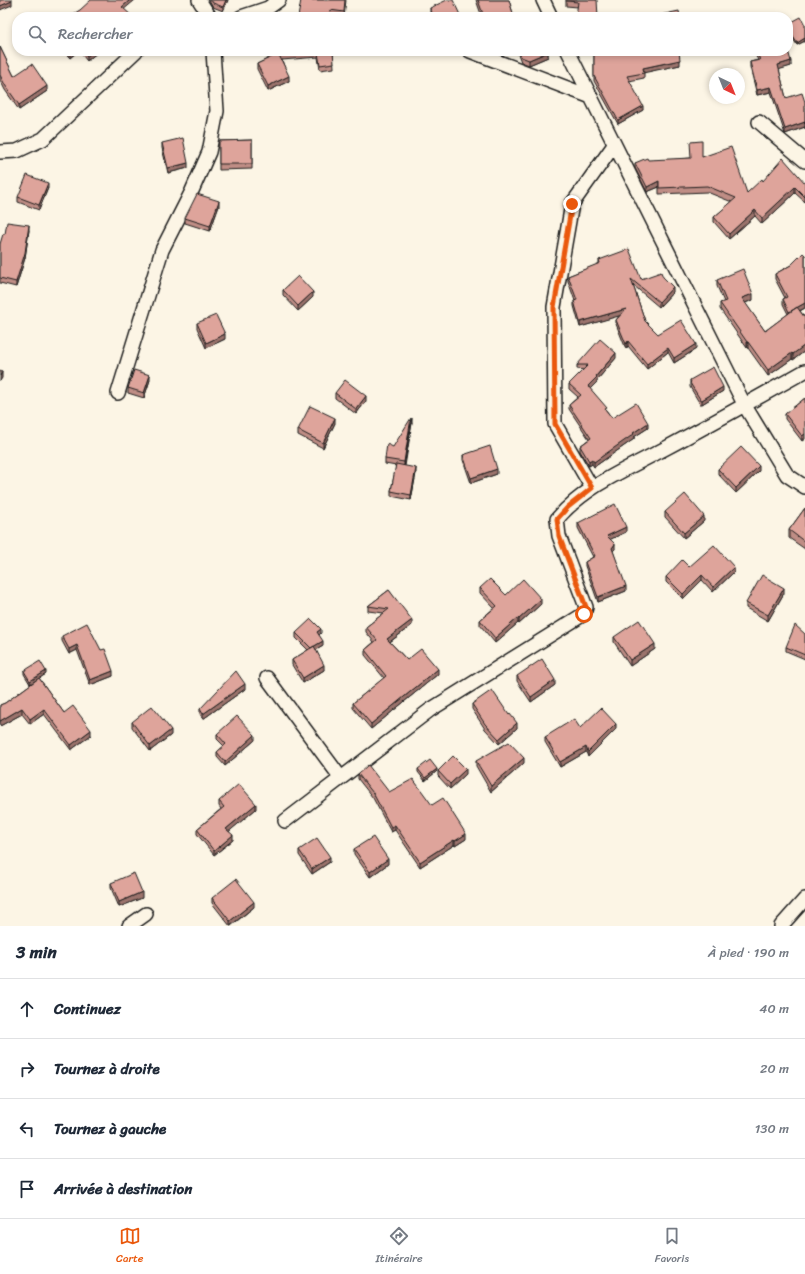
<!DOCTYPE html>
<html lang="fr">
<head>
<meta charset="utf-8">
<style>
  :root { --surface:#fff; --page:#f2f2f3; --text:#1f2937; --muted:#747a83; --line:#e0e1e3; --accent:#ea580c }
  body { margin:0; font-family:Sriracha,sans-serif; background:var(--page); color:var(--text) }
  .compass { position:absolute; left:709px; top:68px; width:36px; height:36px; border-radius:50%; background:var(--surface); box-shadow:0 2px 6px #0003; rotate:137deg }
  .stop { position:absolute; width:12px; height:12px; margin:-9px; border:3px solid #ea580c; border-radius:50%; background:#fff }
  .stop.end { background:#ea580c; border-color:#fff; box-shadow:0 1px 4px #0008 }
  .list { margin:0; padding:0; list-style:none }
  h2 { display:flex; justify-content:space-between; align-items:center; height:52px; margin:0; padding:0 16px; font-size:17px }
  h2 small { font-size:13px; font-weight:400; color:var(--muted) }
  .list li { display:grid; grid-template-columns:26px 1fr auto; gap:12px; align-items:center; box-sizing:border-box; height:60px; padding:0 16px; border-top:1px solid var(--line) }
  .list b { display:block; font-size:15px; white-space:nowrap }
  .list em { font-size:13px; font-style:normal; color:var(--muted) }
  .icon { flex:none; width:22px; height:22px; fill:none; stroke:currentColor; stroke-width:2; stroke-linecap:round; stroke-linejoin:round }
  .map { position:relative; flex:none; width:805px; height:926px; overflow:hidden }
  .search { position:absolute; background:var(--surface); box-shadow:0 2px 6px #0003; left:12px; right:12px; top:12px; height:44px; display:flex; align-items:center; gap:10px; box-sizing:border-box; padding:0 14px; border-radius:16px; color:var(--muted); font-size:15px }
  .sheet { height:292px; background:var(--surface) }
  nav { display:flex; justify-content:space-around; align-items:center; box-sizing:border-box; height:56px; border-top:1px solid var(--line); background:var(--surface); font-size:11px; color:var(--muted) }
  nav a { display:grid; justify-items:center; gap:2px }
  nav .on { color:var(--accent) }
  .map>svg:first-child { display:block }
  .lines { fill:none; stroke-linecap:round; stroke-linejoin:round }
  .street-casing { stroke:#1c1c1c; stroke-width:16 }
  .street { stroke:#fcf5e5; stroke-width:13 }
  .wall { fill:#bf8d85; stroke:#1c1c1c }
  .shaded-wall { fill:#9b736c; stroke:#1c1c1c }
  .building { fill:#dea49b; stroke:#1c1c1c }
  .route { stroke:#ea580c; stroke-width:5 }
</style>
</head>
<body>
<div class="map">
<svg width="805" height="926" viewBox="0 0 805 926">
  <rect width="100%" height="100%" fill="#fcf5e5"/>
  <filter id="ink" filterUnits="userSpaceOnUse"><feTurbulence type="fractalNoise" baseFrequency=".025" numOctaves="2"/><feDisplacementMap in="SourceGraphic" scale="8" xChannelSelector="R" yChannelSelector="G"/><feConvolveMatrix kernelMatrix="1 2 1 2 8 2 1 2 1" color-interpolation-filters="sRGB"/></filter>
  <g filter="url(#ink)">
    <g class="lines">
      <defs>
        <path id="street" d="M199 0 210 17
          M543 0 551 17
          M241 17 268 8 279 0
          M470 51 591 97
          M568 51 745 406 787 475 805 487
          M759 122 805 161
          M0 152 17 151 43 139 136 51
          M118 393 162 250 191 193 209 152 217 111 213 51
          M592 488 555 424 554 307 572 204 614 145
          M267 678 341 778
          M285 821 430 710 584 614 586 607 559 536 557 519C586 485 629 468 666 448 713 423 759 397 805 371
          M129 926 146 914
          M781 926 805 899"/>
      </defs>
      <use href="#street" class="street-casing"/>
      <use href="#street" class="street"/>
    </g>
    <path class="wall" d="M209 0H228L223 11 213 7Z
      M301 0H346L344 17 331 15Z
      M476 0H509L514 17H482Z
      M566 0H597L578 7 566 6Z
      M430 8 461 17H432L430 14Z
      M788 24 805 25V41L797 45 788 31Z
      M0 47 14 76 47 91 19 110 5 90 0 80Z
      M63 51H78L70 58Z
      M79 51H99L87 61Z
      M276 51H333L334 68 320 70 318 57 282 60 289 81 268 91 257 69V64L282 52Z
      M517 51H548V57L529 65 521 62Z
      M594 51 680 65 644 72V78L629 81 643 110 618 124 594 81Z
      M753 51H788L791 66 779 69 786 98 805 102V129V127L785 134 771 92 757 95 750 67V62L758 60Z
      M252 140V169L219 170V141Z
      M162 143 188 168 168 173 162 148Z
      M702 157 747 193 763 181 805 183V202L795 193 762 224 755 216 729 239 714 222V217L732 202 707 192 659 194V187L647 192 635 168V163Z
      M48 188 39 210 18 202V197Z
      M219 206 210 231 185 223V218Z
      M29 230 25 258 16 287 0 283V244L5 234Z
      M805 255V308L800 311 805 318V351L793 360 792 359 768 376 748 348H747L720 309V303L724 302 717 286V280L753 300 745 303 765 331 788 314 783 304V299L785 298 775 279V274L791 265Z
      M599 260 641 279 663 277 673 292 659 307 633 285 645 321 658 334 696 349 674 363 668 352 647 369 628 346 626 349 616 324V320L620 315 580 327 574 306V301H575L568 281V276L599 264Z
      M283 290 313 297 298 311 283 295Z
      M197 323 225 339 206 348 197 328Z
      M616 358 597 380V382L590 389 612 418 648 428 634 437V439L594 467 592 464 589 466 580 451V446L589 439 569 409V405L578 397 569 389V384L584 370 577 369V365Z
      M150 380 144 398 128 393V388Z
      M690 380 723 391 702 404H700L690 387Z
      M335 393 366 401 356 414 335 398Z
      M805 398 802 441 785 419V414Z
      M335 423 323 448 298 435V430Z
      M412 423 405 466 416 473 411 500 391 496V491L396 466 385 464V459Z
      M463 455 497 474 471 483 463 460Z
      M718 469 759 471 736 493 718 474Z
      M805 508V549L789 538V530Z
      M665 512 704 521 684 538 665 517Z
      M578 523 626 532 610 539 615 549 613 551 626 591 598 602 585 566V562L593 557 578 528Z
      M689 567 734 572 713 592 702 580 683 599 666 582V577Z
      M480 588 506 595 541 604 519 624 518 623 495 643 480 625V620L494 608 480 593Z
      M389 590 412 625 390 642 407 660 438 674 371 729 353 708V703L384 678 365 655V650L374 642 366 632V627L384 613 368 611V606Z
      M784 593 768 621 746 608V603Z
      M296 633H321L319 635 323 646 316 650 324 670 303 683 292 665V660L308 650 296 638Z
      M805 634V659L786 651V647Z
      M62 636 101 650 113 676 90 685 77 650 69 654 62 641Z
      M614 637 655 649 630 666 614 642Z
      M24 671 46 674 30 684 24 674Z
      M517 676 555 685 531 702 517 681Z
      M39 678 64 713 91 735 71 750 44 714 30 724 22 714 0 726V705L5 703Z
      M245 689 203 719 200 714V709Z
      M472 704 509 715 517 728 499 744 485 729 472 709Z
      M132 722 171 735 150 751 132 727Z
      M580 728 616 729 588 757 586 752 560 767 545 742V737Z
      M217 734 255 740 225 766 217 757V752L224 746 217 739Z
      M476 761 524 763 491 792 476 766Z
      M418 769 437 771 425 781 418 772Z
      M438 771 466 774 450 789 438 776Z
      M358 774 389 792 432 805 466 839 455 846 454 845 420 867 395 830 391 832 373 798 358 779Z
      M219 801 256 809 229 831 233 840 214 855 197 834V829L221 809 219 806Z
      M354 849 388 864 370 877 354 854Z
      M299 850 330 862 312 874 299 855Z
      M111 883 142 898 119 907 111 888Z
      M212 898 254 907 231 926H230L212 903Z"/>
    <path class="shaded-wall" d="M130 0H135L122 11V7Z
      M226 0H228L223 11V7Z
      M12 1V5L0 10V6Z
      M805 38V41L797 45V43Z
      M73 51H78L70 58V54Z
      M94 51H99L87 61V56Z
      M548 52V57L529 65V60Z
      M680 60V65L643 73V68Z
      M791 61V66L778 70V65Z
      M289 76V81L268 91V86Z
      M47 86V91L19 110V105Z
      M771 87V92L757 95V90Z
      M643 106V110L618 124V120Z
      M805 122V127L785 134V129Z
      M188 163V168L168 173V168Z
      M659 181V187L647 192V187Z
      M48 183V188L39 210V205Z
      M795 187V193L762 224V218Z
      M219 201V206L210 231V226Z
      M755 210V216L729 239V234Z
      M29 225V230L25 258 16 287V282Z
      M673 287V292L659 307V302Z
      M313 292V297L298 311V306Z
      M753 294V300L742 304V298Z
      M805 303V308L789 316V312Z
      M626 309V314L580 327V322Z
      M225 334V339L206 348V343Z
      M628 341V346L626 349V344Z
      M747 342H748V348H747Z
      M696 344V349L674 363V358Z
      M805 345V351L793 360V354Z
      M668 348V352L647 369V364Z
      M616 353V358L597 380V382L588 391V386Z
      M792 353V359L768 376V370Z
      M2 372V378L0 381V376Z
      M150 375V380L144 398V393Z
      M723 387V391L702 404V400Z
      M366 396V401L356 414V409Z
      M335 418V423L323 448V443Z
      M412 418V423L404 467V462Z
      M648 423V428L634 437V439L594 467V462L633 433Z
      M805 434V439L802 441V436Z
      M592 459V464L589 466V461Z
      M759 466V471L736 493V488Z
      M416 468V473L411 500V495Z
      M497 469V474L471 483V478Z
      M704 516V521L684 538V533Z
      M626 527V532L607 541V536Z
      M615 544V549L612 552V548Z
      M734 567V572L713 592V587Z
      M702 575V580L683 599V594Z
      M626 586V591L598 602V597Z
      M784 588V593L768 621V615Z
      M541 599V604L519 624V619Z
      M518 618V623L495 643V638Z
      M412 620V625L387 644V639Z
      M321 629V633L317 637V632Z
      M323 641V646L311 653V648Z
      M655 644V649L630 666V660Z
      M77 645V650L69 654V649Z
      M324 665V670L303 683V678Z
      M438 669V674L371 729V724Z
      M46 671V674L30 684V681Z
      M113 671V676L90 685V680Z
      M555 680V685L531 702V697Z
      M245 684V689L203 719V714Z
      M22 708V714L0 726V721Z
      M44 709V714L30 724V719Z
      M517 723V728L499 744V739Z
      M616 724V729L588 757V752Z
      M91 730V735L71 750V745Z
      M171 730V735L150 751V746Z
      M255 735V740L225 766V762Z
      M586 747V752L560 767V762Z
      M524 758V763L491 792V786Z
      M437 769V771L425 781V778Z
      M466 769V774L450 789V784Z
      M256 804V809L226 834V829Z
      M395 825V830L391 832V827Z
      M466 834V839L455 846V841Z
      M233 835V840L214 855V851Z
      M454 840V845L420 867V862Z
      M330 857V862L312 874V869Z
      M388 859V864L370 877V872Z
      M142 892V898L119 907V902Z
      M254 902V907L230 926V921Z"/>
    <path class="building" d="M0 0H12V1L0 6Z
      M91 0H130L122 7 133 17H68L80 10Z
      M211 0H226L223 7 213 3Z
      M301 0H345L344 12 330 10 331 17H298Z
      M447 0H453L461 17H434L430 8Z
      M478 0H509L514 17H484Z
      M566 0H597L598 17H576L578 2 566 1Z
      M679 11 680 17H651Z
      M771 15 772 17H766Z
      M801 17 805 25V38L797 43 788 29V24Z
      M0 47 14 76 32 64 47 86 19 105 5 85 0 75Z
      M67 51H73L70 54Z
      M82 51H94L87 56Z
      M284 51H333L334 63 320 65 318 53 279 55 289 76 268 86 257 64Z
      M519 51H548V52L529 60 521 57Z
      M594 51H679L680 60 643 68 644 73 627 76 643 106 618 120 594 76Z
      M756 51H788L791 61 778 65 786 98 802 93 805 102V124V122L785 129 771 87 757 90 750 62 760 60Z
      M183 138 188 163 168 168 162 143Z
      M252 140V164H219V141Z
      M702 141V157L731 147 747 193 762 179 763 181 783 158 805 183V197L795 187 762 218 755 210 729 234 714 217 736 198 707 186 659 188V181L647 187 635 163 647 158 648 160 691 158 690 142Z
      M27 175 48 183 39 205 18 197Z
      M197 194 219 201 210 226 185 218Z
      M7 222 29 225 25 253 16 282 0 278V244L3 234H5Z
      M629 249 641 279 661 272 663 277 673 287 659 302 631 279 645 321 658 334 681 320 696 344 674 358 668 348 647 364 628 341 626 344 616 320 626 309 580 322 574 301 577 300 568 276 600 263 599 260Z
      M803 253 805 255V303L789 312 783 299 787 297 775 274 791 265Z
      M743 269 753 294 742 298 765 331 797 307 805 318V345L793 354 792 353 768 370 748 342H747L720 303 726 301 717 280Z
      M298 276 313 292 298 306 283 290Z
      M216 315 225 334 206 343 197 323Z
      M600 339 616 353 596 376 597 377 588 386 607 408 605 409 612 418 636 403 648 423 633 433 634 434 594 462 592 459 589 461 580 446 591 438 569 405 581 395 569 384 588 365H577Z
      M713 367 723 387 702 400 700 399 690 383 691 382 690 380Z
      M134 370 150 375 144 393 128 388Z
      M0 371 2 372 0 376Z
      M345 380 366 396 356 409 335 393Z
      M805 398V434L802 436 785 414Z
      M310 406 335 418 323 443 298 430Z
      M411 418 404 462 385 459 387 444 393 447Z
      M490 446 497 469 471 478 463 455Z
      M741 447 759 466 736 488 718 469Z
      M396 464 416 468 411 495 391 491Z
      M685 494 704 516 684 533 665 512Z
      M615 504 626 527 607 536 615 544 612 548 626 586 598 597 585 562 595 556 578 523Z
      M805 508V542L789 530Z
      M714 545 734 567 713 587 702 575 683 594 666 577 682 560 689 567Z
      M762 575 784 588 768 615 746 603Z
      M490 579 506 595 523 579 541 599 519 619 518 618 495 638 480 620 497 606 480 588Z
      M389 590 412 620 387 639 407 660 421 649 438 669 371 724 353 703 386 676 365 650 377 640 366 627 389 609 368 606Z
      M311 619 321 629 317 632 323 641 311 648 296 633Z
      M639 620 655 644 630 660 614 637Z
      M87 623 101 650 105 649 113 671 90 680 77 645 69 649 62 636Z
      M795 625 805 634V655L786 647Z
      M314 646 324 665 303 678 292 660Z
      M542 659 555 680 531 697 517 676Z
      M40 661 46 671 30 681 24 671Z
      M236 671 245 684 203 714 200 709Z
      M39 678 64 713 73 706 91 730 71 745 44 709 30 719 22 708 0 721V705L5 703Z
      M492 690 509 715 510 714 517 723 499 739 485 724 472 704Z
      M152 706 171 730 150 746 132 722Z
      M601 708 616 724 588 752 586 747 560 762 545 737 574 719 580 728Z
      M237 716 255 735 225 762 217 752 226 744 217 734Z
      M509 742 524 758 491 786 476 761Z
      M453 756 466 769 450 784 438 771Z
      M430 760 437 769 425 778 418 769Z
      M368 765 389 792 413 779 432 805 443 798 466 834 455 841 454 840 420 862 395 825 391 827 373 793 358 774Z
      M239 784 256 804 226 829 233 835 214 851 197 829 224 807 219 801Z
      M373 837 388 859 370 872 354 849Z
      M317 838 330 857 312 869 299 850Z
      M134 873 142 892 119 902 111 883Z
      M236 879 254 902 230 921 212 898Z"/>
  </g>
  <g class="lines" filter="url(#ink)">
    <path class="route" d="M572 204 554 307 555 424 592 488 568 507 557 519 559 536 586 607 584 614"/>
  </g>
</svg>
<svg class="compass" viewBox="-18 -18 36 36"><path d="M0-13l5 13h-10z" fill="#e53935"/><path d="M0 13l5-13h-10z" fill="#747a83"/></svg>
<div class="stop" style="left:584px;top:614px"></div>
<div class="stop end" style="left:572px;top:204px"></div>
<div class="search"><svg class="icon" aria-label="search" viewBox="0 0 24 24"><circle cx="10" cy="10" r="6"/><path d="M15 15l6 6"/></svg>Rechercher</div>
</div>
<section class="sheet">
<h2>3 min<small>À pied · 190 m</small></h2>
<ul class="list">
<li><svg class="icon" aria-label="ahead" viewBox="0 0 24 24"><path d="M12 20V5M6 11l6-6 6 6"/></svg><div><b>Continuez</b></div><em>40 m</em></li>
<li><svg class="icon" aria-label="right" viewBox="0 0 24 24"><path d="M7 20v-9h11M14 6l5 5-5 5"/></svg><div><b>Tournez à droite</b></div><em>20 m</em></li>
<li><svg class="icon" aria-label="left" viewBox="0 0 24 24"><path d="M17 20v-9H6M10 6l-5 5 5 5"/></svg><div><b>Tournez à gauche</b></div><em>130 m</em></li>
<li><svg class="icon" aria-label="arrive" viewBox="0 0 24 24"><path d="M6 21V4h12l-3 4 3 4H6"/></svg><div><b>Arrivée à destination</b></div></li>
</ul>
</section>
<nav>
<a class="on"><svg class="icon" aria-label="map" viewBox="0 0 24 24"><path d="M3 6l6-2 6 2 6-2v14l-6 2-6-2-6 2zM9 4v14M15 6v14"/></svg>Carte</a>
<a><svg class="icon" aria-label="directions" viewBox="0 0 24 24"><path d="M12 3l9 9-9 9-9-9zM9 14v-3h6M13 9l2 2-2 2"/></svg>Itinéraire</a>
<a><svg class="icon" aria-label="saved" viewBox="0 0 24 24"><path d="M7 4h10v16l-5-4-5 4z"/></svg>Favoris</a>
</nav>
</body>
</html>
